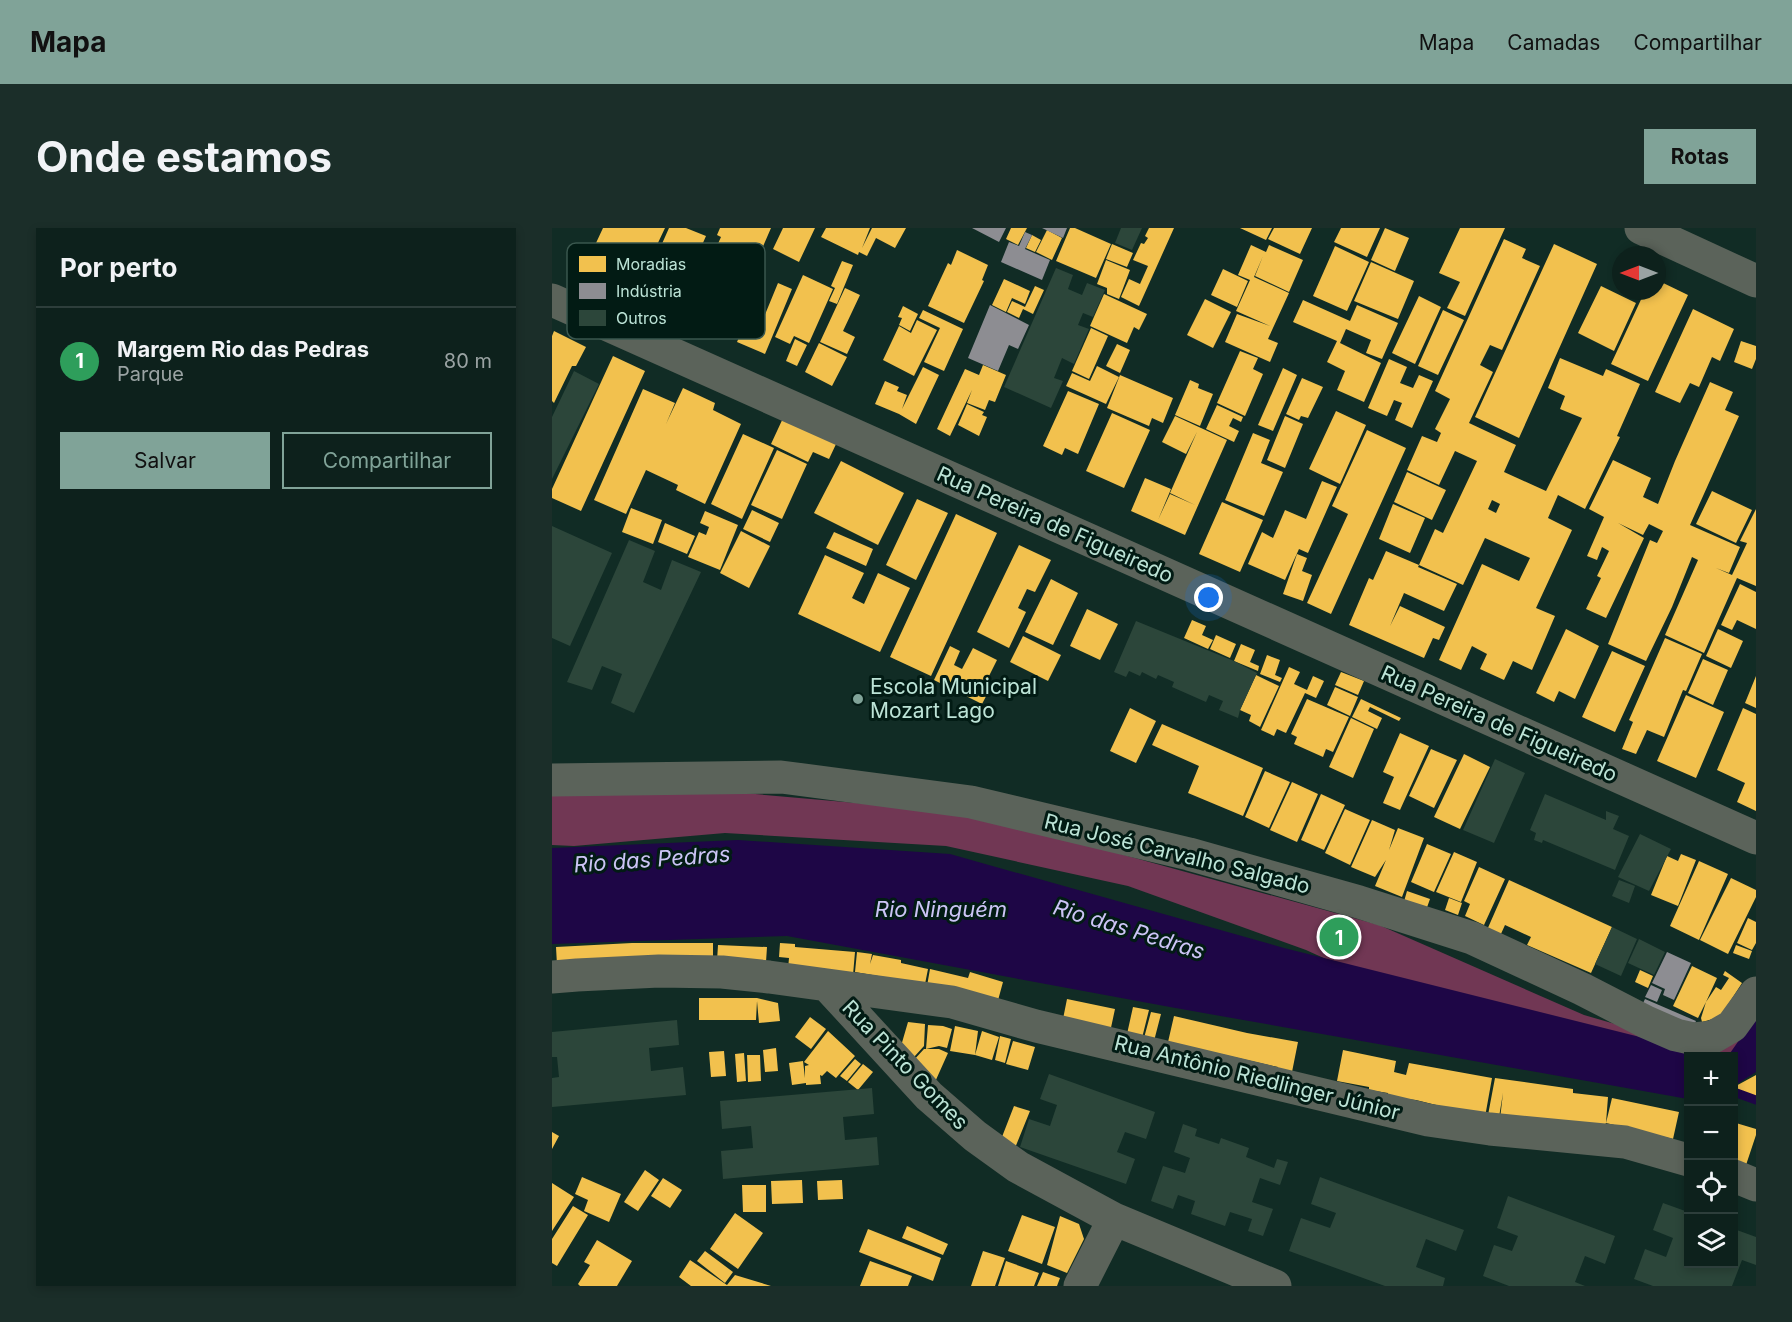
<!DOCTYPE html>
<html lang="pt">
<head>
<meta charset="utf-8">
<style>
  :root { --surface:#0d211c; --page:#1b2e29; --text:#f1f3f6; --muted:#9aa3a3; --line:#2d3e3b; --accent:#80a398 }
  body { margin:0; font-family:Inter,sans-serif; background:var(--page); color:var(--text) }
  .controls { position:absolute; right:18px; bottom:18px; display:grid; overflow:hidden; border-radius:0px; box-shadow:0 3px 9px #0003 }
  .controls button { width:54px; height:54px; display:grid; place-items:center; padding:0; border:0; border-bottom:2px solid var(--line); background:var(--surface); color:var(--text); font:30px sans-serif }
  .compass { position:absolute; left:1060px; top:18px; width:54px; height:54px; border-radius:50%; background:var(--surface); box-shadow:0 3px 9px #0003; rotate:270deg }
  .you { position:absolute; left:657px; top:370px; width:21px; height:21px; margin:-15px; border:4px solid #fff; border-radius:50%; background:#1a73e8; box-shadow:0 0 0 9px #1a73e833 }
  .badge { display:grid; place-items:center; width:39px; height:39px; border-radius:50%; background:var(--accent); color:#fff; font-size:20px; font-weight:700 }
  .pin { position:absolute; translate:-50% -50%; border:3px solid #fff; box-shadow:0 2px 6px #0006 }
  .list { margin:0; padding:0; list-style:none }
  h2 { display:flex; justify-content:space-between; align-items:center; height:78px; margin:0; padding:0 24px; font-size:26px }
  h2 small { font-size:20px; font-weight:400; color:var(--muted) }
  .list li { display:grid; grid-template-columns:39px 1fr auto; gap:18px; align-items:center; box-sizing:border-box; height:108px; padding:0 24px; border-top:2px solid var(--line) }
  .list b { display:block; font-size:22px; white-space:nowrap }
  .list p { margin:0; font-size:20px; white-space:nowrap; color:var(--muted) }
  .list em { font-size:20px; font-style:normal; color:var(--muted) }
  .actions { display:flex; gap:12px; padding:18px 24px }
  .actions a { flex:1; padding:14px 0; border:2px solid var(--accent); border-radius:0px; text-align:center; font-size:21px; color:var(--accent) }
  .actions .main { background:var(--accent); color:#111 }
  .icon { flex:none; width:33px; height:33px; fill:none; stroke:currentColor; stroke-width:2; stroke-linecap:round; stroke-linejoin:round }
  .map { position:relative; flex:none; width:1204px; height:1058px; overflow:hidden; border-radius:0px }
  header { display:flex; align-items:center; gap:36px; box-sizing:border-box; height:84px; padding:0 30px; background:var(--accent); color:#111 }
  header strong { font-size:28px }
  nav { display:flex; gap:33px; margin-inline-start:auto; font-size:21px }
  .intro { display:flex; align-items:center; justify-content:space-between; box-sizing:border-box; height:144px; padding:0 36px }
  h1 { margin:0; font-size:42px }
  .button { padding:15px 27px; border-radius:0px; background:var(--accent); color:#111; font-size:21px; font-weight:700 }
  main { display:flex; gap:36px; padding:0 36px }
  aside { flex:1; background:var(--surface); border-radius:0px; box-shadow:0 3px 9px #0003 }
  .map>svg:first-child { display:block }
  .green { fill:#713754 }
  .water { fill:#1e0646 }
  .homes { fill:#f2c14e; fill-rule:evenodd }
  .industry { fill:#8d8d92 }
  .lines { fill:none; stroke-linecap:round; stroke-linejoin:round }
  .stream { stroke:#1e0646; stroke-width:9 }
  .building { fill:#2c463a }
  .minor { stroke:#5b635a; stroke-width:33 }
  .poi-dot { fill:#80a398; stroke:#021b14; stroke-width:2 }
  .labels { text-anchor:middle; stroke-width:6; stroke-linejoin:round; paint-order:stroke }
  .street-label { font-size:21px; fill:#bce3d6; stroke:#021b14 }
  .poi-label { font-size:21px; fill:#bce3d6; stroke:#021b14; text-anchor:start }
  .water-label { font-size:22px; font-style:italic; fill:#ccc4f6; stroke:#021b14 }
  .key { fill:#021b14; stroke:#3a574e; stroke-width:1.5 }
  .key-label { font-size:16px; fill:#bce3d6 }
</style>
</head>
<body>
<header>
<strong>Mapa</strong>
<nav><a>Mapa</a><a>Camadas</a><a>Compartilhar</a></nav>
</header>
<div class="intro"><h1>Onde estamos</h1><a class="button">Rotas</a></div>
<main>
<aside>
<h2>Por perto<small></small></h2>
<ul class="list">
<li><span class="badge" style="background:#2e9e5b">1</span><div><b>Margem Rio das Pedras</b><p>Parque</p></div><em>80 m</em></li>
</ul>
<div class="actions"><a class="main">Salvar</a><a>Compartilhar</a></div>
</aside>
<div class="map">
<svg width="1204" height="1058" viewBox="0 0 1204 1058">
  <rect width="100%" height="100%" fill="#112c25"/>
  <path class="green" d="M0 563 180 564 419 585 827 697 1032 787 1139 818 1204 784 1182 828H1136L937 805 754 722 576 658 394 618 173 605 22 618 0 617Z"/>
  <path class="water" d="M186 612 398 626 732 720 1164 828H1136V871L618 779 235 708 0 716V620Z
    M1204 788V844L1182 858V828H1176Z"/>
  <path class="homes" d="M51 0H113L88 53 37 30Z
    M117 0H134L154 8 127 69 93 54Z
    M168 0H219L202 39 181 29 150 98 129 89 151 38 155 40 169 9 165 7Z
    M231 0H263L247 34 221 21Z
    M274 0H318L310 20 320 0H354L343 20 324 10 315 28 307 24 306 27 269 9Z
    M459 0H475L466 17 454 11Z
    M518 0H523L559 16 544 50 504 33Z
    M597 0H622L587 78 569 69 577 51 588 56 596 38 581 32 589 15 592 16 596 10 593 8Z
    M688 0H720L714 12Z
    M722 0H760L748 26 716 11Z
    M789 0H828L815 29 782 14Z
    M833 0 857 10 843 43 819 32Z
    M908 0H953L913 88 895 80 908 54 887 45Z
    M495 2 510 10 500 32 484 24Z
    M480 7 489 12 483 24 474 20Z
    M952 11 974 21 970 30 988 38 950 122 938 117 928 137 941 144 917 195 964 217 952 244 994 263 1030 190 1008 181 1013 168 996 160 1008 130 1051 148 1054 141 1088 156 1065 208 1068 209 1033 281 1006 267 996 290 1020 302 984 380 1003 388 980 442 961 433 952 452 928 441 935 426 920 418 909 442 887 432 930 336 967 353 978 330 933 310 911 357 867 337 883 301 891 305 925 233 903 223 887 257 855 242 870 208 885 214 889 205 883 201 898 171 883 163ZM940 272 948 276 944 285 936 281Z
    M560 16 581 25 575 39 554 31Z
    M1002 16 1045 36 967 210 923 189Z
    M699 17 714 24 717 17 751 32 737 64 703 48 711 28 702 49 737 65 716 111 726 115 718 134 673 114 685 86 718 98 684 83 698 52 686 47Z
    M783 18 817 34 795 83 761 68Z
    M405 22 436 37 430 52 432 53 412 95 376 78 396 35 399 37Z
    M554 32 578 42 567 71 555 66V60L545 56Z
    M290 33 301 37 285 76 277 73 283 60 279 58Z
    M819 34 862 53 846 91 802 73Z
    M671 41 696 53 685 79 659 67Z
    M251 47 281 61 257 115 242 108 238 116 223 109Z
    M452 51 478 63 473 76 460 70 454 84 440 77Z
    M1105 52 1136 67 1096 153 1059 136 1093 63H1105Z
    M226 55 240 61 213 126 185 114 198 84 212 89Z
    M483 58 492 62 481 86 471 81 467 90 455 84 460 73 473 79Z
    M1049 58 1084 75 1062 123 1026 105Z
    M293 60 308 67 291 103 303 109 295 126 268 114Z
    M552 66 595 86 587 102 582 99 575 115 538 98Z
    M867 68 889 79 863 136 840 125Z
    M653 71 679 84 661 120 635 107Z
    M751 72 798 93 805 77 846 95 830 131 814 125 819 112 794 101 788 115 829 135 812 174 785 162 793 143 775 134 785 113 741 94Z
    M351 78 366 86 358 103 347 97 350 90 346 89Z
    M1141 81 1182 101 1168 133 1160 129 1147 159 1138 155 1128 175 1103 164Z
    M371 82 411 101 392 143 372 134 388 100 367 90Z
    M891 82 912 92 886 147 866 138Z
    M365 92 385 102 362 148 331 132 347 98 359 105Z
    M539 100 556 108 537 151 520 143Z
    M2 103 34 119 24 138H20L2 175 0 173V108Z
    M243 111 255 117 245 138 234 133Z
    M1189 113 1204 118V131L1200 141 1182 134Z
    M267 115 295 129 280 158 253 144Z
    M565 116 578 122 568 145 554 138Z
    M688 123 706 130 701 141 711 146 693 188 665 175Z
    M61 128 93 143 29 283 0 270V261Z
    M837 131 855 139 848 155 861 160 867 147 881 153 860 200 843 192 850 175 842 172 835 188 816 180Z
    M431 137 454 147 443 174 437 172 433 182 415 175 420 162 398 208 385 201 413 141 427 147Z
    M545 138 567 149 554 176 514 158 520 145 538 153Z
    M371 139 387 147 364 196 347 186 323 176 333 153 347 159 345 163 355 167 350 181Z
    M731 140 745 147 721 203 706 197Z
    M568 147 621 170 611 195 600 190 597 198 555 180Z
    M750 150 771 159 756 190 749 188 747 192 734 186Z
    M638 152 647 156 646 160 661 166 648 198 623 187Z
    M1158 154 1181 164 1173 182 1187 188 1138 297 1188 319 1177 345 1164 340 1180 347 1195 315 1188 313 1204 281V358L1185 350 1152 425 1113 407 1146 332 1140 329 1120 379 1094 433 1056 416 1098 312 1105 315 1111 303 1097 296 1091 307 1066 295 1092 310 1054 390 1034 381 1049 350 1045 348 1057 323 1050 319 1045 332 1035 328 1052 289 1037 281 1061 232 1099 250 1091 269 1106 276 1123 233Z
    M131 160 163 175 161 182 189 196 153 276 124 262 126 257 94 242 74 286 42 272 91 161 123 175 114 196Z
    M516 163 547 176 526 226 513 220 510 227 491 218Z
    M415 176 432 184 430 187 435 189 427 208 406 197Z
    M665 177 691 189 689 194 681 190 677 198 687 203 682 214 654 201Z
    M784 183 814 197 788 256 757 241Z
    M560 185 598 202 572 260 534 243Z
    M232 188 285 214 277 231 261 224 256 234 219 216Z
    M623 188 675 212 633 307 579 283 593 250 619 261 606 292 618 266 643 277 618 265 645 204 634 226 610 214Z
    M733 188 751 196 733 240 715 232Z
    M815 202 854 220 779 386 755 375 796 286 780 278Z
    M701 205 718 212 709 235 731 244 712 288 673 272Z
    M191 206 222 220 190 291 159 276Z
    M225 222 255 236 230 291 199 277Z
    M289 233 352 265 326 317 262 285Z
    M855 244 894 262 880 292 842 274Z
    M770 253 785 259 756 325 747 321 733 352 696 336 710 304 721 310 733 282 754 291Z
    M1160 263 1200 282 1184 315 1144 296Z
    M365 271 396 285 364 352 334 337Z
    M670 274 711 292 688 344 647 326Z
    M841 276 873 290 858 325 827 311Z
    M79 280 110 292 101 316 70 304Z
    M200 282 227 295 218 314 191 301Z
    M153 283 186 297 168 342 136 329 147 304 154 307 157 299 148 295Z
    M404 286 445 305 379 448 338 429Z
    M113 295 143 308 135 326 106 314Z
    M189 303 218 318 197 360 168 345Z
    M282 304 321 321 314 338 274 320Z
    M467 317 499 332 483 364 475 361 466 380 474 384 457 420 425 404Z
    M834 323 867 337 866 339 905 356 892 383 852 365 838 398 848 378 893 399 887 412 881 410 872 430 797 397 817 350 821 352Z
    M745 326 755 330 750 343 760 347 751 373 731 366Z
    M273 327 312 345 300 370 312 376 326 345 358 360 328 424 246 386Z
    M499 351 526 365 501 417 473 404Z
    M1188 356 1204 364V401L1185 392 1180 402 1169 397Z
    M535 381 566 396 548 432 518 418Z
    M640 392 654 398 650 407 661 412 656 421 632 410Z
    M1014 401 1047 418 1023 471 1007 463 1002 474 984 465Z
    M1166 401 1191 413 1179 440 1154 428Z
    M664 407 684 416 678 430 658 421Z
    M471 408 509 427 496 453 458 434Z
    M1113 410 1150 426 1134 463 1131 462 1112 509 1095 502 1084 526 1070 521 1081 494 1077 492Z
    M689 416 703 422 698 434 707 438 706 443 682 433Z
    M398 418 408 423 402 437 410 441 421 420 445 432 434 454 440 457 430 476 382 452Z
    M1060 423 1093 438 1063 504 1030 489Z
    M715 427 728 432 723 447 730 450 728 454 708 446Z
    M1151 431 1176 442 1161 477 1136 465Z
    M737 439 748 444 742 456 755 462 761 448 772 453 764 470 753 465 734 505 725 501 722 508 709 502Z
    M789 444 812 453 806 467 783 457Z
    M704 447 727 458 708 499 697 493 699 487 688 482Z
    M1204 448V480L1193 475Z
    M783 459 806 469 798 488 775 477Z
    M1134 467 1172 484 1144 550 1105 533Z
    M755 471 797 489 781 524 774 521 771 529 742 516 745 509 739 506Z
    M809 471 849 490 847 493 818 479 816 483 830 490 825 501 800 489Z
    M578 480 604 493 584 535 558 523Z
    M1191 480 1204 486V583L1185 574 1193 555 1165 542Z
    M799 490 822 501 801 550 777 539Z
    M610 496 711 540 691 588 636 565 647 538 600 517Z
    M848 505 877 518 848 582 831 575 842 549 831 544Z
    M879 521 905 532 882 580 857 568Z
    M912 526 938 539 908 601 882 589Z
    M713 543 738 554 717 600 693 589Z
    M740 554 766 566 745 614 718 602Z
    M769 566 793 577 772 622 749 612Z
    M793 581 818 592 798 637 773 625Z
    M820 592 843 602 837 622 846 600 872 610 850 669 823 658 834 632 823 649 799 639Z
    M875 616 899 626 882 664 859 654Z
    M902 624 925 634 909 674 884 664Z
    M1129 626 1144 632 1126 678 1099 667 1115 628 1126 633Z
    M1147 633 1176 646 1147 712 1118 698Z
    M927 639 953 651 932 697 913 688 918 676 912 673Z
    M1179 650 1204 662V669L1176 726 1148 712Z
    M957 652 1060 699 1039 745 975 717 979 709 953 697 948 708 935 702Z
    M855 663 878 671 873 685 851 677Z
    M897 670 910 675 906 687 893 682Z
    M1196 690 1204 694V715L1200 722 1185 715Z
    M80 715H161V732L5 737 4 719Z
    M228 715 243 716V719L303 724 301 747 236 741 237 730 227 729Z
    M166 717 215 719 214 734 165 733Z
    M1184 717 1200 723 1197 731 1181 725Z
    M305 724 320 726 318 736 321 727 349 732V735L376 741 373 756 303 744Z
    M1140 738 1165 750 1154 774 1164 759 1169 762 1177 750 1171 747 1173 743 1190 755 1168 789 1150 794 1149 790 1154 774 1146 790 1121 778Z
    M378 741 416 750 418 744 451 754 445 776 375 758Z
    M1088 742 1101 748 1096 760 1083 754Z
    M147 770H205L226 775 228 793 207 795 205 773 204 792H147Z
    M515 771 563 781 557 809 510 796Z
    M581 779 597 782 590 810 575 806Z
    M599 784 609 786 602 813 592 810Z
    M622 788 695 805 746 814 740 844 726 841V839L616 814Z
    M258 789 274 801 259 821 243 809Z
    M356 794 373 796 372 818 362 829 349 818Z
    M376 797 391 798 400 801 395 820 387 818 374 821H387L396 825 383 854 361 833 372 821H374Z
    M403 798 426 803 423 827 430 803 447 809 440 832 423 827 398 823Z
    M276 803 303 828 284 850 275 843 270 848 268 847 269 856 254 857V855L240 857 237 835 251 833 253 850V838L257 837 252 834Z
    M448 808 459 811 453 835 443 832Z
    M461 813 483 819 476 842 454 836Z
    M224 820 226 843 213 844 211 822Z
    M791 822 844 833 842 844 854 847 857 835 940 850 933 889 864 872 835 869 836 865 817 862V859L785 853Z
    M172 823 174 848 159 849 157 824Z
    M192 825 194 853 185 854 183 826Z
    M195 827H208L209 853 196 854Z
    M303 831 309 836 295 853 288 848Z
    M311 836 321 844 306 862 296 854Z
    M1204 847V869L1182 861V859Z
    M943 850 1021 861V865L1056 869 1054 895 1052 898 948 891 951 865 947 889 936 887Z
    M1060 870 1127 884 1121 911 1054 895Z
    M462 878 478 883 463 920 448 914Z
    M1184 895 1204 901V907L1194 937 1182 933V901Z
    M0 904 7 908 0 921Z
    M93 942 107 952 86 983 72 974Z
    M30 949 69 966 57 994 32 983 36 972 23 966Z
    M111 950 130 962 118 980 99 968Z
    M250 952 251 975 220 976 219 953Z
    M290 952 291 971 266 972 265 953Z
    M0 955 22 969 0 1003Z
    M190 957H214V984H191Z
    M21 978 36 987 5 1038 0 1035V1011Z
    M183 985 211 1005 186 1041 158 1021Z
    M470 987 503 999 490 1036 456 1023Z
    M508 988 527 996 532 1011 515 1045 495 1037Z
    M355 998 396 1016 391 1027 350 1010Z
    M316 1001 389 1030 381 1053 307 1024Z
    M45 1012 80 1033 65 1058H28L26 1056 38 1037 32 1034Z
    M153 1023 181 1044 173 1055 145 1033Z
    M431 1023 453 1030 443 1058H419Z
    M138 1032 175 1057 183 1047 219 1058H139L127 1049Z
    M318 1033 360 1048 356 1058H308Z
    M454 1033 487 1045 482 1058H446Z
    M491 1044 508 1050 505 1058H485Z"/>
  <path class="industry" d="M420 0H454L447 14Z
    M490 0H515L511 10Z
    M473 4 480 7 473 21 498 32 490 52 449 34 457 14 467 18Z
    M438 77 477 97 466 121 457 117 446 143 416 130Z
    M1115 724 1139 735 1122 772 1111 767 1113 761 1100 755Z
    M1099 757 1110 762 1105 774 1093 769Z
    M1093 771 1144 793 1140 802 1087 783Z"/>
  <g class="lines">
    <path class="stream" d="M1182 864 1204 872"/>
  </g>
  <path class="building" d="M569 0H590L580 22 563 15Z
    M504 40 521 47 516 61 530 67 535 55 553 62 541 89 531 85 526 97 537 101 522 136 510 130 502 150 511 153 499 180 452 159Z
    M22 143 47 156 0 251V189Z
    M0 298 60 325 18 418 0 410Z
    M77 312 103 323 91 354 109 362 120 332 149 344 82 485 59 475 70 446 50 438 40 462 15 454Z
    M584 393 682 433 705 445 688 482 686 490 667 482 671 473 657 467 654 474 620 459 622 454 606 447 604 451 590 444 588 448 577 443 574 449 562 444Z
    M943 531 973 545 942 615 911 602Z
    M993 566 1054 592V583L1067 588 1061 601 1077 608 1063 642 991 612 990 615 982 612 984 605 978 602Z
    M1088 606 1119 621 1097 663 1066 649Z
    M1067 652 1083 658 1077 675 1060 668Z
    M1060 699 1085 711 1069 748 1043 736Z
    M1087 711 1113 724 1102 747 1076 735Z
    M125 792 127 817 97 820 99 843 131 839 134 867 0 879V850L7 849 5 829H0V804Z
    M497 846 603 884 594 911 573 904 565 924 583 931 574 956 468 919 477 891 498 898 505 877 488 871Z
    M320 860 322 886 291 889 293 912 325 909 327 937 171 951 169 923 201 920 199 898 170 901 168 873Z
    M631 896 645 901 643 908 667 916 669 910 697 920 694 929 722 940 725 931 736 934 728 957 708 950 700 974 721 981 711 1008 696 1003 700 991 678 984 673 998 639 986 643 973 626 967 621 981 599 973 611 938 633 945 638 930 622 924Z
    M768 949 912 1002 904 1023 874 1011 864 1039 893 1050 891 1058H833L737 1023 749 990 778 1000 784 985 759 976Z
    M956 968 1063 1008 1053 1036 1033 1028 1023 1054 1033 1058H957L931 1048 942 1017 960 1023 966 1008 945 1000Z
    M1111 975 1136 984V1036H1182V1001L1204 1009V1037L1190 1032 1180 1058H1101L1082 1051 1093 1021 1114 1029 1121 1010 1101 1002Z"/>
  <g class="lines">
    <path class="minor" d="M1089 0 1204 53
      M0 72 1204 610
      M0 552 229 549 419 574 637 626 807 674 920 710 1030 761 1094 794 1124 807 1142 811 1161 809 1180 798 1204 765
      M0 749 25 747 107 743 170 744 217 749 400 774 484 798 876 892 938 901 1073 914 1136 932
      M275 757 377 868 423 908 466 939 562 991 723 1058
      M1182 948 1204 957
      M528 1058 562 991"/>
  </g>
  <circle class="poi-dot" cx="306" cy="471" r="6"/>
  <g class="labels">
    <g class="street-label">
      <text transform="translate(503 297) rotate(24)" y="7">Rua Pereira de Figueiredo</text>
      <text transform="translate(947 496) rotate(24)" y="7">Rua Pereira de Figueiredo</text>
      <text transform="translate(625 626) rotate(14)" y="7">Rua José Carvalho Salgado</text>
      <text transform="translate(353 837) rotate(46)" y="7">Rua Pinto Gomes</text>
      <text transform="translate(705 850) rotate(14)" y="7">Rua Antônio Riedlinger Júnior</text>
    </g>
    <g class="poi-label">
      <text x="318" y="466">Escola Municipal<tspan x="318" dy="24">Mozart Lago</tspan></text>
    </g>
    <g class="water-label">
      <text transform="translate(100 631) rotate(-4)" y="8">Rio das Pedras</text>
      <text x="389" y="689">Rio Ninguém</text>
      <text transform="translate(577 701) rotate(17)" y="8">Rio das Pedras</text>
    </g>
  </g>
  <rect x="15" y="15" width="198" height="96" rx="9" class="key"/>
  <rect x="27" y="28" width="27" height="16" fill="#f2c14e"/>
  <rect x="27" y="55" width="27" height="16" fill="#8d8d92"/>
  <rect x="27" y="82" width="27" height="16" fill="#2c463a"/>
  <g class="key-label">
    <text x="64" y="42">Moradias</text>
    <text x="64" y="69">Indústria</text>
    <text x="64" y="96">Outros</text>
  </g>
</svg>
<div class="controls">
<button>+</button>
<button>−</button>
<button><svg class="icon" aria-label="locate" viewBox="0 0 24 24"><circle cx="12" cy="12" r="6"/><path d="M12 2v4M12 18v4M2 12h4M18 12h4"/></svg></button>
<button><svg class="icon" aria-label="layers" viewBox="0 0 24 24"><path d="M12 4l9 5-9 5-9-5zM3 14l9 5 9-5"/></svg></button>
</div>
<svg class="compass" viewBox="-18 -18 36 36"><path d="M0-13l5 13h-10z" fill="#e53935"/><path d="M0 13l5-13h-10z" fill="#9aa3a3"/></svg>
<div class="you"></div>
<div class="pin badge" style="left:787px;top:709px;background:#2e9e5b">1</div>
</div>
</main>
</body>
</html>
